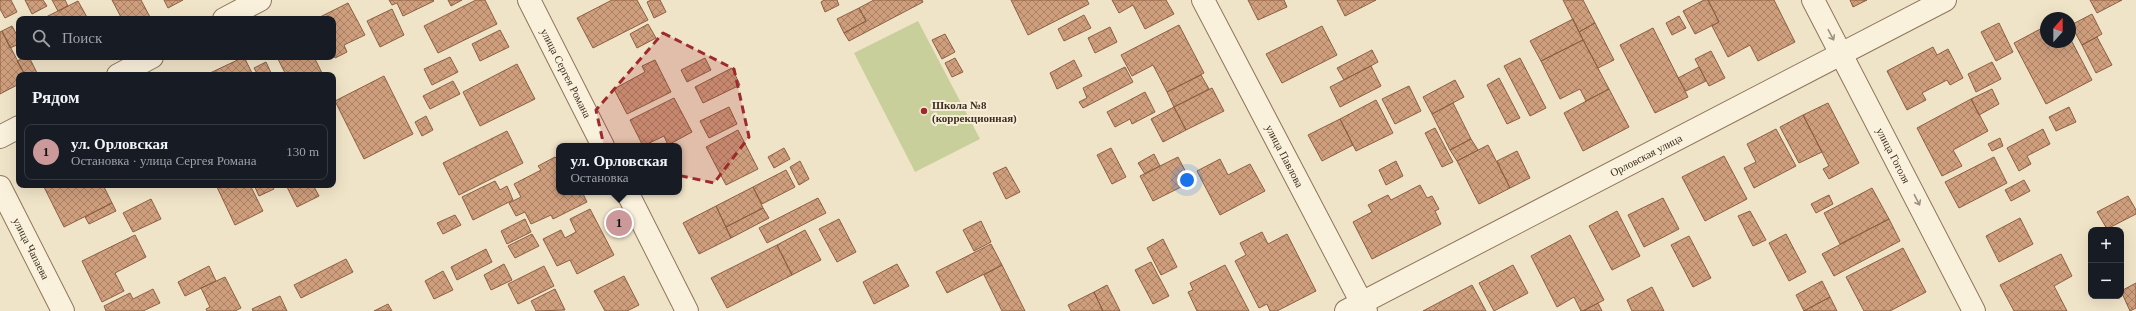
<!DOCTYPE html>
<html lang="ru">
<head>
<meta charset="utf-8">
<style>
  :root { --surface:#171b24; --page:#20242c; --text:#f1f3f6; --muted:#9ea1a6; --line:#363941; --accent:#cc999b }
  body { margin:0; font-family:"Times New Roman",serif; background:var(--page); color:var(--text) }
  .controls { position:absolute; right:12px; bottom:12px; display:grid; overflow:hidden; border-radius:8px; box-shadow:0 4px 16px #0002 }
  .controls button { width:36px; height:36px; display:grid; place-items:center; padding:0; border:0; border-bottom:1px solid var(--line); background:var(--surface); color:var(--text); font:20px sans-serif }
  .compass { position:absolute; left:2040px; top:12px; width:36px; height:36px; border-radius:50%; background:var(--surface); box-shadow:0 4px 16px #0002; rotate:21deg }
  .you { position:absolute; left:1187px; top:180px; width:14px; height:14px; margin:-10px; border:3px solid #fff; border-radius:50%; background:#1a73e8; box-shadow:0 0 0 6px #1a73e833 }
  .badge { display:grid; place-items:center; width:26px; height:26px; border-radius:50%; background:var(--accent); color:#111; font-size:13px; font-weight:700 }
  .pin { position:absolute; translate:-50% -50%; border:2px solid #fff; box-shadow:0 1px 4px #0006 }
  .popup { position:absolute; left:556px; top:143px; width:126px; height:52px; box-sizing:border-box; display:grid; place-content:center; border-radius:8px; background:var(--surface); filter:drop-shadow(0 1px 3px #0005); font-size:13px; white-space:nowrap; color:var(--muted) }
  .popup b { font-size:15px; color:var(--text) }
  .popup::after { content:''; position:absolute; left:50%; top:100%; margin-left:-8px; border:8px solid transparent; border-top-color:var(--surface) }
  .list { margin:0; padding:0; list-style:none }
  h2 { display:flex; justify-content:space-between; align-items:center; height:52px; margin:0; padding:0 16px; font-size:17px }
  h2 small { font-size:13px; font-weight:400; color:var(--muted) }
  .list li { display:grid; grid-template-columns:26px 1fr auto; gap:12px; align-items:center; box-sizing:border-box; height:56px; margin:0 8px 8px; padding:0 8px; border:1px solid var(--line); border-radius:8px }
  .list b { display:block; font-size:15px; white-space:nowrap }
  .list p { margin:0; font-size:13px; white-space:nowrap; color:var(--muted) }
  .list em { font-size:13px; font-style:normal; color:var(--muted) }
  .icon { flex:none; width:22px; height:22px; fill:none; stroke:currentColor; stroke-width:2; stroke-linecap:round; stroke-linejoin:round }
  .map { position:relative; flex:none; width:2136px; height:311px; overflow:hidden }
  .search { position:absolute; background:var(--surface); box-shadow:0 4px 16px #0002; left:16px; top:16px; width:320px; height:44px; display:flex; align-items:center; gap:10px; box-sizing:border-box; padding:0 14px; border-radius:8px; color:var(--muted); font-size:15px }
  .panel { position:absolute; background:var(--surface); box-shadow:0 4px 16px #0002; left:16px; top:72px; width:320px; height:116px; border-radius:8px }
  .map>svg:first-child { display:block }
  .park { fill:#c9cf9b }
  .building { fill:url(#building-cross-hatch); stroke:#8d5f41 }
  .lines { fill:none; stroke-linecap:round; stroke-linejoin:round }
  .minor-casing { stroke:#8d765c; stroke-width:24 }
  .tertiary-casing { stroke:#8d765c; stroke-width:24 }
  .minor { stroke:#faf1dc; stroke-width:22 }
  .tertiary { stroke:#faf1dc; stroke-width:22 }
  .oneway { stroke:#9c907e }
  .marked { fill:#9e2a2b; fill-opacity:0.2; stroke:#9e2a2b; stroke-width:3; stroke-dasharray:8 5; stroke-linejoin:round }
  .poi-dot { fill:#9e2a2b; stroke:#f7eed8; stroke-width:1.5 }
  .labels { text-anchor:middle; stroke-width:4; stroke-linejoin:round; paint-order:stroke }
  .street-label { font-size:11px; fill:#3d2e20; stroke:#f7eed8 }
  .poi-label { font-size:11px; font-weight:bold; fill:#3d2e20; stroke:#f7eed8; text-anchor:start }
</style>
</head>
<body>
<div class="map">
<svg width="2136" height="311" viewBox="0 0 2136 311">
  <defs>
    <pattern id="building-cross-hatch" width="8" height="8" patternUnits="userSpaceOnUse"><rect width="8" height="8" fill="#cf9f7d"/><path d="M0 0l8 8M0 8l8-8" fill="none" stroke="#a98266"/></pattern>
  </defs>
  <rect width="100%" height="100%" fill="#f0e4c8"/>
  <path class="park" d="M918 21 980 139 915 172 854 53Z"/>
  <path class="building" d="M0 0H11L17 12 5 18 0 9Z
    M25 0H43L47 6 32 14Z
    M52 0H65L68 6 58 11Z
    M112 0H141L150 17 146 19H122Z
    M164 0H183L168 8Z
    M389 0H433L434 1 403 16 397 3 392 5Z
    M448 0H462L451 6Z
    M476 0H485L497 24 438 53 424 26Z
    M612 0H637L648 20 593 48 577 18Z
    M651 0H660L666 12 654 18 647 2Z
    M824 0H837L839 5 825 12 821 2Z
    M874 0H922L923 2 849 41 844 33 866 21 859 8Z
    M1011 0H1087L1089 4 1028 35Z
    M1112 0H1166L1174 14 1145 29 1133 5 1119 13Z
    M1248 0H1284L1287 7 1258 20Z
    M1337 0H1376L1345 16Z
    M1563 0H1583L1595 23 1579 32Z
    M1704 0H1708L1719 22 1695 34 1683 11Z
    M1708 0H1774L1795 42 1758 61 1750 45 1728 57 1712 26 1719 22Z
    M1850 0H1867L1853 7Z
    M2090 0H2122L2097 13Z
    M78 1 88 19H47L46 17Z
    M348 3 365 35 344 45 347 52 335 58 333 54V19H316Z
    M859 8 866 21 844 33 837 19Z
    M392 9 404 35 380 47 367 21Z
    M2092 14 2102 34 2082 45 2071 25Z
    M1084 15 1091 28 1064 41 1058 29Z
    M1679 16 1686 28 1672 35 1666 23Z
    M1573 19 1583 40 1541 61 1530 41Z
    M1595 23 1614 60 1598 68 1579 32Z
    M1999 23 2013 52 1996 61 1981 32Z
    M648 24 656 38 637 48 630 34Z
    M1179 25 1204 73 1167 92 1153 65 1132 76 1121 55Z
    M12 26 19 39V44L10 48 2 31Z
    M1322 26 1337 55 1282 83 1266 54Z
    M2046 26V42H2070V38L2092 80 2046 104 2014 43Z
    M1110 27 1117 42 1095 53 1088 38Z
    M1653 28 1688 97 1655 113 1620 45Z
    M500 30 509 47 480 61 472 44Z
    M2 31 25 75H19V84L0 94V32Z
    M945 34 955 52 942 59 932 40Z
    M2097 37 2112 65 2096 73 2082 45Z
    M1583 40 1609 89 1586 101 1580 89 1560 99 1541 61Z
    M1933 47 1937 55 1948 49 1963 78 1950 85 1947 80 1922 93 1926 100 1907 110 1887 71Z
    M1372 50 1378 62 1344 80 1337 68Z
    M1711 51 1725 78 1709 86 1695 59Z
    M25 57H29L38 75H25L17 61Z
    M244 57 253 75H211L210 73Z
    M277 57H314L323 75H286Z
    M450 57 458 72 432 85 424 69Z
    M705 58 711 70 687 82 681 70Z
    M955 58 963 72 952 77 945 63Z
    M1520 58 1546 108 1530 116 1504 66Z
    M655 60 671 92 627 114 614 89 645 72 642 66Z
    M1074 60 1082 76 1057 89 1050 73Z
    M266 62 272 75H258L254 68Z
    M1992 62 2001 79 1976 92 1968 74Z
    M517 64 535 99 480 126 463 92Z
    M1371 66 1381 86 1340 107 1330 87Z
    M1125 67 1133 82 1083 108 1079 102 1087 98 1083 88Z
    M1699 67 1706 81 1686 91 1678 78Z
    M732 68 740 85 703 103 695 87Z
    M1201 75 1209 89 1174 107 1167 92Z
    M384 76 413 134 364 159 335 101Z
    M1499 78 1520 118 1507 124 1487 85Z
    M1455 80 1464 97 1432 114 1423 97Z
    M453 81 460 94 430 109 423 96Z
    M1409 86 1421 111 1395 124 1382 99Z
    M1212 88 1224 111 1186 130 1174 107Z
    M1609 89 1629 127 1583 151 1564 113Z
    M1992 89 1999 104 1979 115 1971 99Z
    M1145 92 1155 112 1132 124 1130 119 1115 127 1107 112Z
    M674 98 692 132 668 145 664 136 643 146 630 120Z
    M1971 99 1988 131 1953 150 1962 166 1942 176 1917 128Z
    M1376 100 1393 133 1356 151 1340 119Z
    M1453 103 1471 139 1450 150 1432 114Z
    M1828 103 1859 163 1829 179 1823 169 1829 166 1803 115Z
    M729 107 737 124 709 138 700 121Z
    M1174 107 1186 130 1163 142 1151 119Z
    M2069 107 2076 122 2056 131 2049 117Z
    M1803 115 1822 152 1799 163 1780 127Z
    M426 116 433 130 422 136 415 122Z
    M1340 119 1353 145 1322 161 1308 135Z
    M1435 128 1453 162 1442 167 1425 133Z
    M1776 129 1796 166 1754 188 1744 168 1756 162 1747 144Z
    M2043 129 2050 144 2027 156 2031 164 2019 171 2007 148Z
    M738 130 758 169 726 185 706 147Z
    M507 131 523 163 459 195 443 163Z
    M2000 138 2003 146 1992 151 1988 144Z
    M1471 139 1478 150 1457 161 1450 150Z
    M1488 145 1510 188 1479 204 1457 161Z
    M784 148 790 159 774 168 768 157Z
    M1111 148 1126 177 1112 184 1097 155Z
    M1517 151 1530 178 1510 188 1497 161Z
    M1154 154 1160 166 1145 174 1138 163Z
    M1724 156 1747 199 1705 221 1682 177Z
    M555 157 559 161V192H582L587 202 553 219 551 215 531 224 525 212 516 216 509 203 521 197 514 184 541 170 538 166Z
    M1178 157 1191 182 1153 201 1140 176Z
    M1994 157 2007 183 1959 208 1945 182Z
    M1220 159 1228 175 1250 164 1265 191 1220 215 1197 171Z
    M800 161 809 179 799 185 790 167Z
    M1396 161 1403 176 1386 185 1379 170Z
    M1006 167 1020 192 1006 199 993 173Z
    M786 170 795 187 762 204 753 187Z
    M2024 180 2030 191 2011 201 2005 190Z
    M495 181 500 190 507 186 513 200 473 220 462 197Z
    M48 185H103L112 203 64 227 44 187Z
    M216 185H250L263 211 235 225Z
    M254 185H272L274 189 259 196Z
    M286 185H313L319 196 297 207Z
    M1420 185 1427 198 1432 196 1439 209 1435 211 1441 224 1372 259 1353 222 1372 212 1368 205 1388 195 1391 200Z
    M753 187 763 208 726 227 716 206Z
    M1872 188 1889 219 1840 244 1824 213Z
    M1829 195 1833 204 1816 213 1811 204Z
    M2128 196 2136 210V214L2107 229 2097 212Z
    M818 198 826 213 767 243 759 228Z
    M1663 198 1679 229 1644 247 1628 215Z
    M151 199 161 219 133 232 123 213Z
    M112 203 116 211 89 224 85 217Z
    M716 206 731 238 699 254 683 223Z
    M763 208 769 218 731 238 726 227Z
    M590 209 614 255 577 274 570 260 557 266 543 239 561 230 565 238 576 232 570 219Z
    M1617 211 1640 256 1612 270 1589 226Z
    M1750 211 1766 240 1753 246 1738 216Z
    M455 215 461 225 443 234 437 223Z
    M2020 218 2033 244 1999 262 1986 236Z
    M525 219 531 232 507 244 501 231Z
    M839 219 856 252 837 262 819 229Z
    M1889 219 1900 241 1834 276 1822 254Z
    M981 221 991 242 974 251 963 230Z
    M805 230 821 260 792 275 777 245Z
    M1262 232 1268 244 1287 234 1316 291 1277 311H1270L1267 304 1259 308 1235 261 1246 255 1240 243Z
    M532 234 539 246 515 258 508 246Z
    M1786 234 1806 272 1789 281 1769 243Z
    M135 235 146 257 115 273 124 291 102 302 82 261Z
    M1570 235 1604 300 1583 311H1581L1574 297 1557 307 1531 256Z
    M1689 236 1711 278 1693 287 1671 245Z
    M1163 239 1177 267 1161 275 1147 248Z
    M991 244 1002 265 947 293 936 272Z
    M777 245 792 275 727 308 711 278Z
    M1903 248 1926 292 1890 311H1864L1846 277Z
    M486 249 492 262 457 280 451 267Z
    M2061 254 2072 276 2054 286 2067 311H2014L2000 285Z
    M346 259 353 272 301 298 294 285Z
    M1151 262 1169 296 1153 304 1135 270Z
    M504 264 512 280 491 290 484 275Z
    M897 264 909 286 874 304 863 282Z
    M1002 265 1025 311H1002L984 275Z
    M1225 265 1249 311H1197L1188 292 1193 290 1190 283Z
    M1513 265 1528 293 1494 311 1479 283Z
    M209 266 216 281 185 296 178 282Z
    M544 266 554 286 518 304 508 284Z
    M443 271 453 290 434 299 425 281Z
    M624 276 639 305 627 311H605L594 291Z
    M225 277 241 308 235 311H207L206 309 210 307 201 288Z
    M1822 281 1830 297 1804 311 1796 295Z
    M2136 283V308L2130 311 2121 291Z
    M1107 285 1120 311H1103L1094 292Z
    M1472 285 1486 311H1423Z
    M1652 287 1664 311H1632L1627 300Z
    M153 289 160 303 143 311H106L104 306 130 293 133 299Z
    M555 289 565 310 536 311 531 301Z
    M1094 292 1103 311H1071L1068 305Z
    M280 296 287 311H253L252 309Z
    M1830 297 1837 311H1804Z
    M1598 303 1602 311H1583Z
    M388 304 392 311H374Z"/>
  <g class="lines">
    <defs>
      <g id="minor">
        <path id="s1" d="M1203 0 1366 311"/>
        <path d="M224 19 260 0"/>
        <path d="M118 75 152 57"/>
        <path d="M0 137 19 127"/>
        <path id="s2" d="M0 187 63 311"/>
        <path id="s3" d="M1346 311 1945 0"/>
      </g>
      <g id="tertiary">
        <path id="s4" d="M529 0 603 146"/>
        <path id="s5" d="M1813 0 1974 311"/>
        <path d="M627 192 687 311"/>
      </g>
    </defs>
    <use href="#minor" class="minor-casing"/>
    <use href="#tertiary" class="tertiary-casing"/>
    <use href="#minor" class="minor"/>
    <use href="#tertiary" class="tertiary"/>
  </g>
  <defs><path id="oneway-shaft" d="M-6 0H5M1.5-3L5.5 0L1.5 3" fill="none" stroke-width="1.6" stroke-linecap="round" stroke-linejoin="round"/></defs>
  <g class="oneway">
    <use href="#oneway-shaft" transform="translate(1831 35) rotate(62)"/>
    <use href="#oneway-shaft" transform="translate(1917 200) rotate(63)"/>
  </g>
  <path class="marked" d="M663 33 734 69 749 137 714 183 607 160 596 110Z"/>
  <circle class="poi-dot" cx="924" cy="111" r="4"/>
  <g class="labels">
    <g class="street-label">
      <text dy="4" stroke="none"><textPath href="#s4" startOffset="82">улица Сергея Романа</textPath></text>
      <text dy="4" stroke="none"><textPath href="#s3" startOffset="338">Орловская улица</textPath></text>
      <text dy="4" stroke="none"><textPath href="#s1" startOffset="176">улица Павлова</textPath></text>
      <text dy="4" stroke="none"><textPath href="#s5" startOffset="175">улица Гоголя</textPath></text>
      <text dy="4" stroke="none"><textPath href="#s2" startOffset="69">улица Чапаева</textPath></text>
    </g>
    <g class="poi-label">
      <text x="932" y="109">Школа №8<tspan x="932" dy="13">(коррекционная)</tspan></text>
    </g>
  </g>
</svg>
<div class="controls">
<button>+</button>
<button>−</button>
</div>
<svg class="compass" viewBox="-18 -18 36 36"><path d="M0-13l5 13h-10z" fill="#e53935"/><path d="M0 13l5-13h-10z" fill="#9ea1a6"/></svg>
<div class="you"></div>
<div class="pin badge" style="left:619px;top:223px">1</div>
<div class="popup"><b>ул. Орловская</b>Остановка</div>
<div class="search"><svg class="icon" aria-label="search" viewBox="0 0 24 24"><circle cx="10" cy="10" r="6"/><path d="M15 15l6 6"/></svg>Поиск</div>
<section class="panel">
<h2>Рядом<small></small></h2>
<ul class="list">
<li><span class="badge">1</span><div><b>ул. Орловская</b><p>Остановка · улица Сергея Романа</p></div><em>130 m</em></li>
</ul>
</section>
</div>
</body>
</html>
